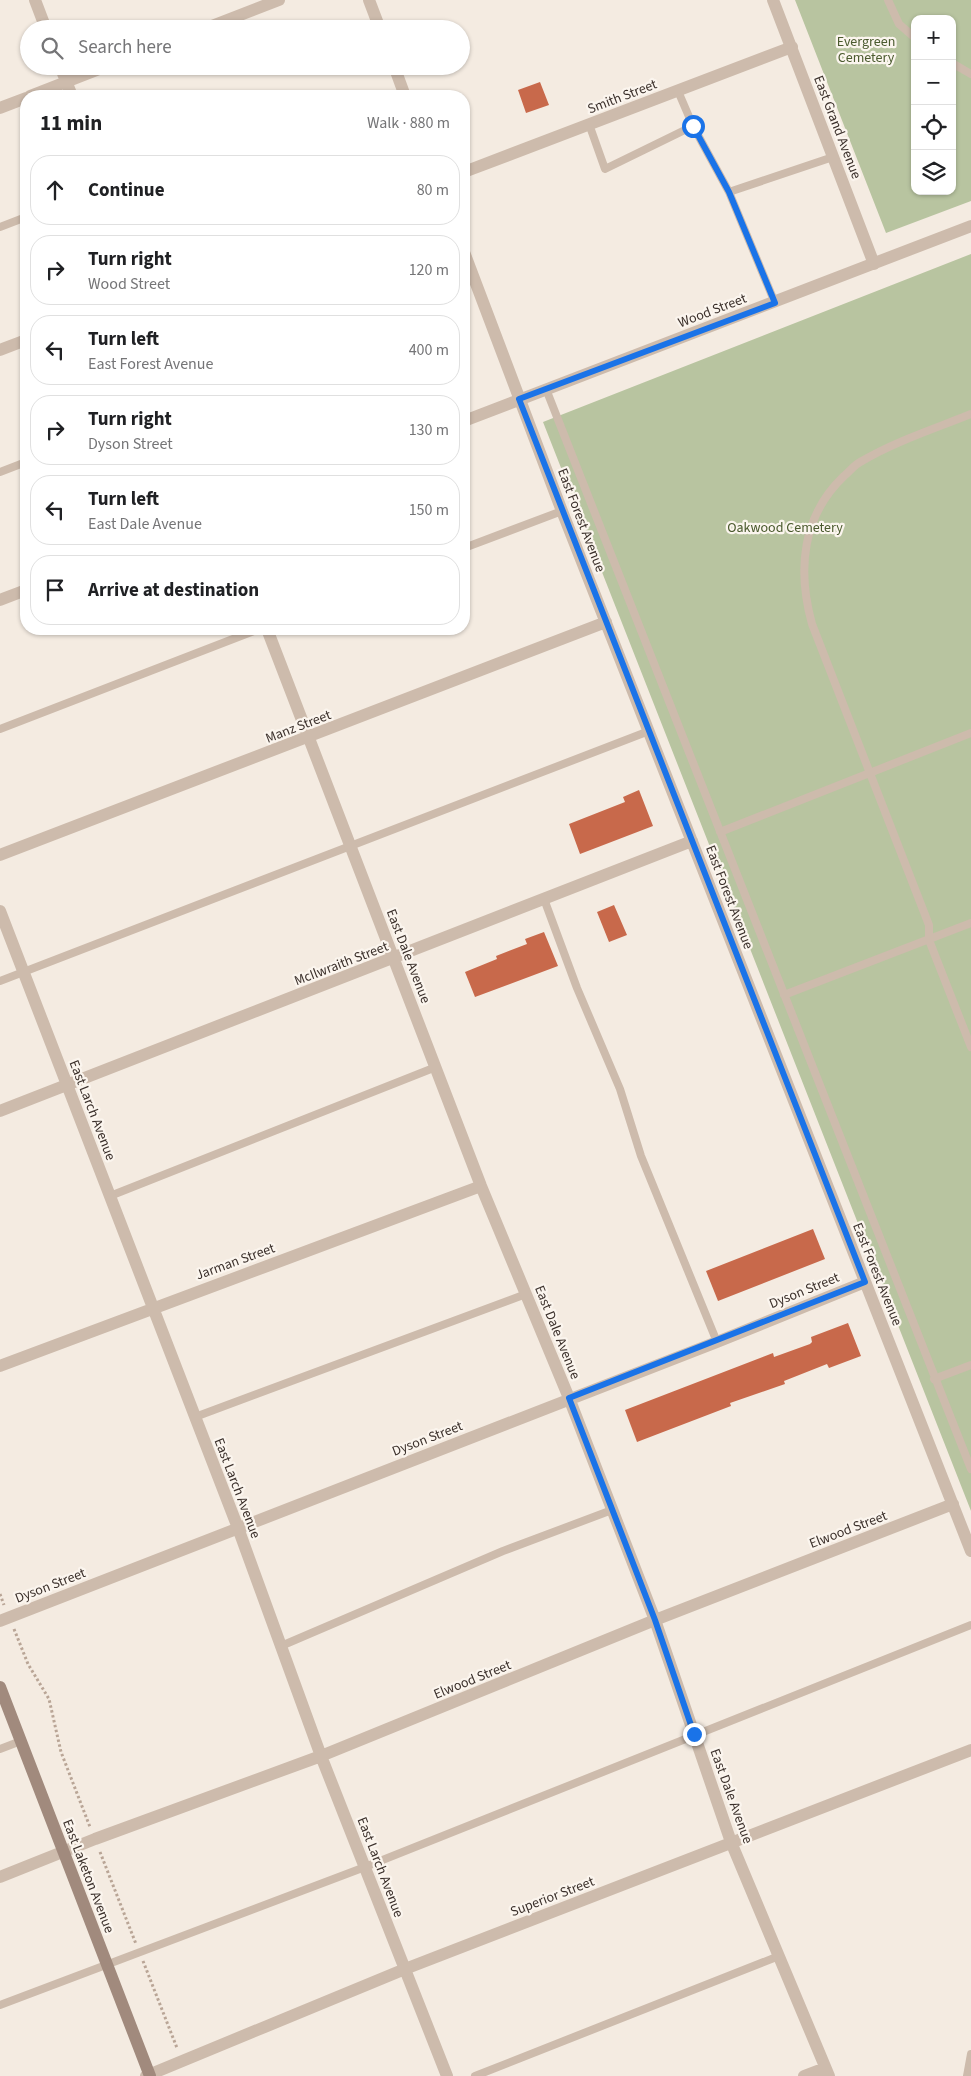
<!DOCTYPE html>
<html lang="en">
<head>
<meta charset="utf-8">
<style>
  :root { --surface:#fff; --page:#f2f2f2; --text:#202124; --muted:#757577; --line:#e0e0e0 }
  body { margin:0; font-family:"Source Sans 3",sans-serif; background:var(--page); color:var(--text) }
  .controls { position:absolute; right:15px; top:15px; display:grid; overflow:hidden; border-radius:10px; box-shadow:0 1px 4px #0004 }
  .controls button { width:45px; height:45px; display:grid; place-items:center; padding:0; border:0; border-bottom:1px solid var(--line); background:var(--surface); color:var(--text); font:25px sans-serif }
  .stop { position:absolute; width:15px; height:15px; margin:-11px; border:4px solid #1a73e8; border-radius:50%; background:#fff }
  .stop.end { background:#1a73e8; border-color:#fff; box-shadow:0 1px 5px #0008 }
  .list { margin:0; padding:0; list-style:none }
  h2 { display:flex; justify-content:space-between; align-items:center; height:65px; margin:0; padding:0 20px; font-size:21px }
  h2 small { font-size:16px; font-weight:400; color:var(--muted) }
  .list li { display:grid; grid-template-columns:32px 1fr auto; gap:15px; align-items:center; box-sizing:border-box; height:70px; margin:0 10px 10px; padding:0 10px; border:1px solid var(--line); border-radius:20px }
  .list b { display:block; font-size:19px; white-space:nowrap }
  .list p { margin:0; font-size:16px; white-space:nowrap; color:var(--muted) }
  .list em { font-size:16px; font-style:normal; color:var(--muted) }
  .icon { flex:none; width:28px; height:28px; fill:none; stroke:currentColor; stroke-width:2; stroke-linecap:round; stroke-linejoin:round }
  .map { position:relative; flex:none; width:971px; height:2076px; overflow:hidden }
  .search { position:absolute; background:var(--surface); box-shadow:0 1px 4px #0004; left:20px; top:20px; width:450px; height:55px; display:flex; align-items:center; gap:12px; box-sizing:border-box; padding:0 18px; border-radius:28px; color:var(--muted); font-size:19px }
  .panel { position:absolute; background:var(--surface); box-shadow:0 1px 4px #0004; left:20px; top:90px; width:450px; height:545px; border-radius:20px }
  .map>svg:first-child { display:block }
  .green { fill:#b8c4a0; fill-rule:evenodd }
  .building { fill:#c8694b }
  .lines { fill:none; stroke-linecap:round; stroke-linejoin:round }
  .path { stroke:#b9a596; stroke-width:3; stroke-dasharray:2.5 2.5; stroke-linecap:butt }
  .lane { stroke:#cdbbac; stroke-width:8 }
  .street { stroke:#cdbbac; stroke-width:12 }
  .secondary { stroke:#a18a7d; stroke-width:12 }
  .route { stroke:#1a73e8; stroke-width:6 }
  .labels { text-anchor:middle; stroke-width:4.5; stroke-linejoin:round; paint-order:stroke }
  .park-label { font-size:14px; fill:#4a5a2e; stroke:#fbf5ee }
  .street-label { font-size:14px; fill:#3b302b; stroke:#fbf5ee }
</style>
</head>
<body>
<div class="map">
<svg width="971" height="2076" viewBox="0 0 971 2076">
  <rect width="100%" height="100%" fill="#f4ebe1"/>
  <path class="green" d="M795 0H971V201L886 233ZM915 19H952V191H915Z
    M971 254V1511L543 422Z"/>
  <path class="building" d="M540 82 549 105 526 113 518 90Z
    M639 790 653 826 580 854 569 824 625 802 623 797Z
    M614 905 627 935 609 942 597 912Z
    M544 932 558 966 475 997 465 972 497 959 496 956 527 944 525 939Z
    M813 1229 825 1259 718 1301 706 1271Z
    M848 1323 861 1356 829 1368 827 1364 784 1381 785 1384 730 1403 731 1406 637 1442 625 1410 773 1353 774 1357 810 1344 812 1342 811 1337Z"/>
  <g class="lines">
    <path class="path" d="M0 1594 4 1605
      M14 1629 28 1664 49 1699 61 1752 90 1827
      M100 1852 136 1944
      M143 1961 177 2048"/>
    <path class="lane" d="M888 0 899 24 915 38
      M952 63 971 74
      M678 91 693 126 729 192 775 303
      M589 124 605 169 693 126
      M729 192 833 157
      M0 227 26 217
      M546 389 971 1469
      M971 414C934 429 896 441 862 461 855 464 850 471 844 476 802 516 797 570 812 624L929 925V940L971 1047
      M0 472 26 462
      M464 548 562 511
      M0 729 259 629
      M720 832 971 733
      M544 899 577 988 620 1089 641 1156 717 1342
      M0 981 649 731
      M784 995 971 923
      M110 1196 436 1067
      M934 1379 971 1365
      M195 1417 526 1294
      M281 1646 503 1551 612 1510
      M0 1749 21 1741
      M0 2005 365 1867 971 1625
      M475 2076 779 1956
      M967 2076 971 2054"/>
    <path class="street" d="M35 0 46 29
      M369 0 380 29
      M773 0 874 264
      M204 29 279 0
      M60 66 72 96
      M394 66 405 96
      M30 96 107 66
      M0 108 26 98
      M464 172 792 47
      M464 252 562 511 971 1551
      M0 350 26 340
      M464 421 971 226
      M0 600 26 590
      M267 629 481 1186 569 1398 655 1620 731 1842 829 2076
      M0 855 606 622
      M0 911 238 1528 321 1756 447 2076
      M0 1111 692 841
      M0 1366 481 1186
      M0 1621 717 1342 865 1282
      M0 1877 95 1839 321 1756 655 1620 953 1504
      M146 2076 405 1969 971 1750
      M804 2076 825 2068"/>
    <path class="secondary" d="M0 1687 150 2076"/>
  </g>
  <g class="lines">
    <path class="route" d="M693 126 729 192 775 303 519 399 865 1282 569 1398 655 1620 694 1734"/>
  </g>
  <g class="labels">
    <g class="park-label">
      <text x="866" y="46">Evergreen<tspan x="866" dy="16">Cemetery</tspan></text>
      <text x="785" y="532">Oakwood Cemetery</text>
    </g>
    <g class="street-label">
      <text transform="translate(622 96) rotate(-21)" y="5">Smith Street</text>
      <text transform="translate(838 127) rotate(69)" y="5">East Grand Avenue</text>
      <text transform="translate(712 310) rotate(-21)" y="5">Wood Street</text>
      <text transform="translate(582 520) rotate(69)" y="5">East Forest Avenue</text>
      <text transform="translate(298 726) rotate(-21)" y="5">Manz Street</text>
      <text transform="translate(730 897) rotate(69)" y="5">East Forest Avenue</text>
      <text transform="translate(409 956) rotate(69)" y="5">East Dale Avenue</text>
      <text transform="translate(341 963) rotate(-21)" y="5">McIlwraith Street</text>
      <text transform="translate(93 1110) rotate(69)" y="5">East Larch Avenue</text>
      <text transform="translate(235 1261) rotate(-20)" y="5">Jarman Street</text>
      <text transform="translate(878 1274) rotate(68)" y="5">East Forest Avenue</text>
      <text transform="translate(804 1290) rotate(-22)" y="5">Dyson Street</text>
      <text transform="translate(558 1332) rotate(68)" y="5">East Dale Avenue</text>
      <text transform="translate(427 1438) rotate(-21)" y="5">Dyson Street</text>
      <text transform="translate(238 1488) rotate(69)" y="5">East Larch Avenue</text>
      <text transform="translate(848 1529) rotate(-21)" y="5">Elwood Street</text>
      <text transform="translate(50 1585) rotate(-21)" y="5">Dyson Street</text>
      <text transform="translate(472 1679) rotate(-22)" y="5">Elwood Street</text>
      <text transform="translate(732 1796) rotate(70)" y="5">East Dale Avenue</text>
      <text transform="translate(381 1867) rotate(69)" y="5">East Larch Avenue</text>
      <text transform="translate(89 1876) rotate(69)" y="5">East Laketon Avenue</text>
      <text transform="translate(552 1896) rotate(-21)" y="5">Superior Street</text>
    </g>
  </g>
</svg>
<div class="controls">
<button>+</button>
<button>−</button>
<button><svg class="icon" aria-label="locate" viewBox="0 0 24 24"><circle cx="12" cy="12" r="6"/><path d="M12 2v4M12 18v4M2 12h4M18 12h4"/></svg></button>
<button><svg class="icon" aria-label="layers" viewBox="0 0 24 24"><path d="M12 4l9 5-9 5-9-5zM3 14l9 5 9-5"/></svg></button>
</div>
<div class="stop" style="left:693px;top:126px"></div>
<div class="stop end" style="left:694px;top:1734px"></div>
<div class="search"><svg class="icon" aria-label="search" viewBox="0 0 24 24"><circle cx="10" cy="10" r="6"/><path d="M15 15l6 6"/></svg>Search here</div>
<section class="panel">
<h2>11 min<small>Walk · 880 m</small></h2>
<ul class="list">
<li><svg class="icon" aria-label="ahead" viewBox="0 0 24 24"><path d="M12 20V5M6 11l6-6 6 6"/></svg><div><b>Continue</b></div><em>80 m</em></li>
<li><svg class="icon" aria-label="right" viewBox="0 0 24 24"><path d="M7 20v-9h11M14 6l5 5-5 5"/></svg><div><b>Turn right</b><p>Wood Street</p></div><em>120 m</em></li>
<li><svg class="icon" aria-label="left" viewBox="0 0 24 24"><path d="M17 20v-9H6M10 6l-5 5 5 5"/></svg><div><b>Turn left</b><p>East Forest Avenue</p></div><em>400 m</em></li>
<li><svg class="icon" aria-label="right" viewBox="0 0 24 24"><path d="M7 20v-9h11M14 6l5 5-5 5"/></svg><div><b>Turn right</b><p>Dyson Street</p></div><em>130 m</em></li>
<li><svg class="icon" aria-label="left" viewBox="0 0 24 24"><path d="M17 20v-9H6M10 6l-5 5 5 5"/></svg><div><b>Turn left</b><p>East Dale Avenue</p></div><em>150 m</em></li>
<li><svg class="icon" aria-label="arrive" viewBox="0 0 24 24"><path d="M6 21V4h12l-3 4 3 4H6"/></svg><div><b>Arrive at destination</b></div></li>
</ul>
</section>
</div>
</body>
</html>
